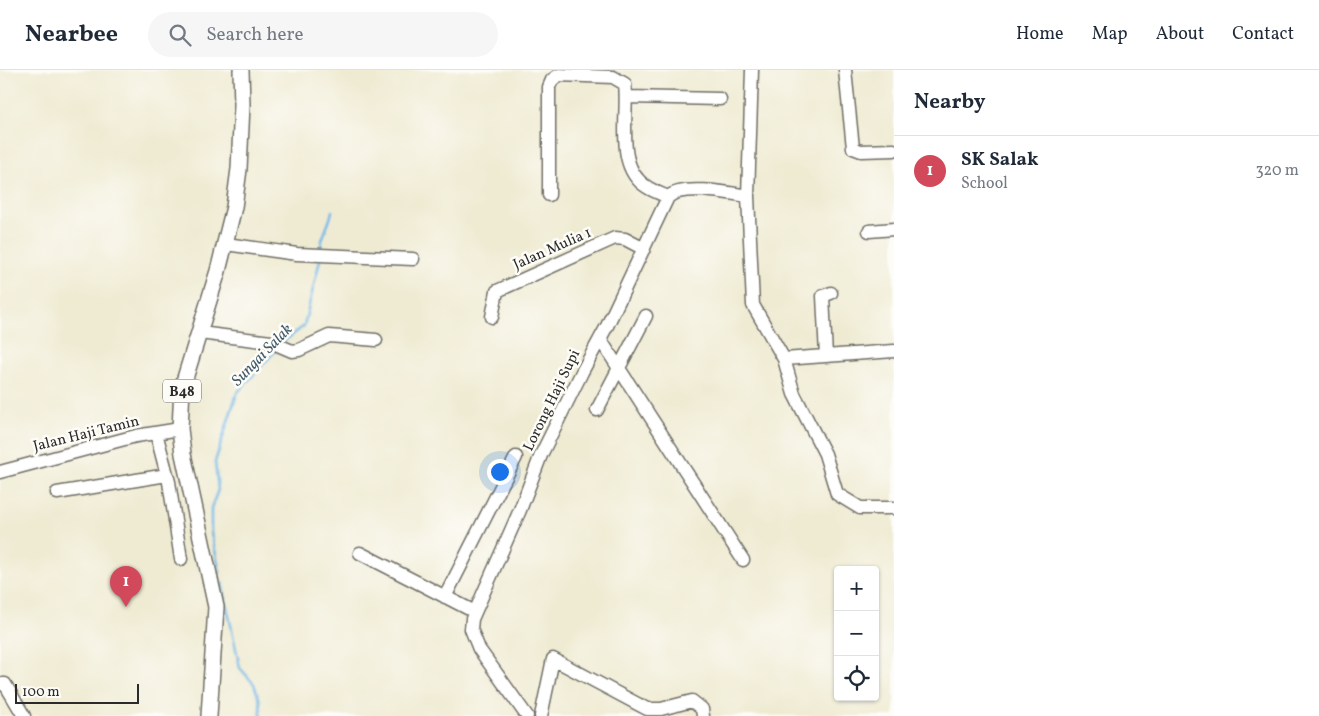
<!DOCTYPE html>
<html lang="en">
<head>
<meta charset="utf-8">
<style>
  :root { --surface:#fff; --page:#f6f6f7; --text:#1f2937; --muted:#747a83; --line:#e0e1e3; --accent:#d1495b }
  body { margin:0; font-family:Vollkorn,serif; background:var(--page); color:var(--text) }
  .controls { position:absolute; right:15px; bottom:15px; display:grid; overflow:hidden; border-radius:5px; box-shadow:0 1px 4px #0004 }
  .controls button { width:45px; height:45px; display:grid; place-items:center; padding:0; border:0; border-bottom:1px solid var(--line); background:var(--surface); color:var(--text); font:25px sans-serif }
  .scale { position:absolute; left:15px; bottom:12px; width:124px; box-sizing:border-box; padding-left:5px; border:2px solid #2b2b2b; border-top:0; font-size:14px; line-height:18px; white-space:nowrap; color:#2b2b2b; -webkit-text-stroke:4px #fdfcf7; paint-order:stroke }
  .you { position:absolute; left:499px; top:401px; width:18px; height:18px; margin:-12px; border:4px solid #fff; border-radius:50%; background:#1a73e8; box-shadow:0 0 0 8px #1a73e833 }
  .badge { display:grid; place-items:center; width:32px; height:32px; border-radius:50%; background:var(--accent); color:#fff; font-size:16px; font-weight:700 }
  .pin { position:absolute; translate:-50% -41px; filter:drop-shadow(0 1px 2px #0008) }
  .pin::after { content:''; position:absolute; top:26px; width:18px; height:15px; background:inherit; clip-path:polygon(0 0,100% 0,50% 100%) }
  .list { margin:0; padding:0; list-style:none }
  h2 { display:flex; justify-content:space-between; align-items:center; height:65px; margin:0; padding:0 20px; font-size:21px }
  h2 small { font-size:16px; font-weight:400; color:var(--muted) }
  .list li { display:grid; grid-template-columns:32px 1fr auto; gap:15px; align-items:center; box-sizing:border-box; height:70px; padding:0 20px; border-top:1px solid var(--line) }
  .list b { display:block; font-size:19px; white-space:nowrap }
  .list p { margin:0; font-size:16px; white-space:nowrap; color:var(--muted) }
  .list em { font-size:16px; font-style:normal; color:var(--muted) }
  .icon { flex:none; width:28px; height:28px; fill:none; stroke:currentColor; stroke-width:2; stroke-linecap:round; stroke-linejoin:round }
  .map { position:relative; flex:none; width:894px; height:646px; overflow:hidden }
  header { display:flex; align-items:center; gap:30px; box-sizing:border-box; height:70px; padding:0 25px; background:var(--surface); border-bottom:1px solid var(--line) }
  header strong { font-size:24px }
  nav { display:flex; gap:28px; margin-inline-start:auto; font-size:18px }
  .search { width:350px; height:45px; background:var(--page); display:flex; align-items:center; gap:12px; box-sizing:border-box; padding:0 18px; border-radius:28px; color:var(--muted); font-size:19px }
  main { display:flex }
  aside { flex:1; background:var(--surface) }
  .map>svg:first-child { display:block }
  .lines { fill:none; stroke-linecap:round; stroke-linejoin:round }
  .stream { stroke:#6fb7e7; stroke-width:2.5 }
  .minor-casing { stroke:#706e66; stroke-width:15 }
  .major-casing { stroke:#706e66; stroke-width:18 }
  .minor { stroke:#fff; stroke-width:12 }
  .major { stroke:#fff; stroke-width:15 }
  .labels { text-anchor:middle; stroke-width:5; stroke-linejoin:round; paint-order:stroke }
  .shield { fill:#fdfcf7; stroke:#6a6a68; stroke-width:1 }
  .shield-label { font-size:14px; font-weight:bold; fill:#2b2b2b }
  .street-label { font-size:15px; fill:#2b2b2b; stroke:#fdfcf7 }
  .water-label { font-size:16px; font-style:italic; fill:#435c6d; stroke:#fdfcf7 }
</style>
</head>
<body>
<header>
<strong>Nearbee</strong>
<div class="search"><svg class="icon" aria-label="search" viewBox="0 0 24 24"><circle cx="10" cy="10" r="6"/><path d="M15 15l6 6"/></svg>Search here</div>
<nav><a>Home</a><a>Map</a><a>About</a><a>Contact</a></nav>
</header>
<main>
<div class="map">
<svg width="894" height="646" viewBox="0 0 894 646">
  <rect width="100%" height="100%" fill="#fdfcf7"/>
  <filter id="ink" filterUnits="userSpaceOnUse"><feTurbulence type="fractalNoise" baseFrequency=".02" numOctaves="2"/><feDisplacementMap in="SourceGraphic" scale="10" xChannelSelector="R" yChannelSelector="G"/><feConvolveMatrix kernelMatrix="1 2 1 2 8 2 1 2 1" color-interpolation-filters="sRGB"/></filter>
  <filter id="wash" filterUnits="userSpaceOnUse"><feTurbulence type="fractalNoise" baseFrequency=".0096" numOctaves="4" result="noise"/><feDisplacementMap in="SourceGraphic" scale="20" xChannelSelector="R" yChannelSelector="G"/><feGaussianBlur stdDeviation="1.12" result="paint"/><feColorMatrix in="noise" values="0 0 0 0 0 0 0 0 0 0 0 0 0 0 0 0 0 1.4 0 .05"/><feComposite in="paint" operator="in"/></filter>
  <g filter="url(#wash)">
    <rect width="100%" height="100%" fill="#efebd3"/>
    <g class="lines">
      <path class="stream" d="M366 1V0
        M320 182C321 164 329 158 332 141
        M283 272 304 256 320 190
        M220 502 211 463V438L218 420 215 392 237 323 278 278
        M222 513 240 598 254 614 260 631 261 646"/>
    </g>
  </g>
  <g filter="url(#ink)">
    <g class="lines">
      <defs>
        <path id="minor" d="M752 0 748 126 753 235 784 289 894 281
          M845 0 853 78 861 81 894 80
          M627 27 720 29
          M549 125V17L552 10 559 5 613 7 625 14C629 46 614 97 647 117 653 121 661 124 668 127
          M869 161 894 159
          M226 174 297 184 413 189
          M492 247 497 221 615 168 625 169 644 179
          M200 263 271 272 292 281 299 280 329 266 376 270
          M600 269 743 490
          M826 286 823 226 831 223
          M784 289 794 324 825 384 837 424 860 438H894
          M597 340 646 246
          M156 363 169 412 181 489
          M0 402 136 366 180 359
          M57 423 167 405
          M360 483 475 542
          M445 527 516 387
          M0 614H5L24 646
          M527 646 479 579 471 559 472 549 520 440 541 385 582 302 607 256 668 127C682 114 730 123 748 126
          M541 646 553 589 647 639H661L692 631 702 639 703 646"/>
        <path id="major" d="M209 646 216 537 183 384 180 359 182 318 218 201 234 137 239 99 242 35 241 0"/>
      </defs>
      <use href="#minor" class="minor-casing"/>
      <use href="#major" class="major-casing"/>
      <use href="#minor" class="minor"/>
      <use href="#major" class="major"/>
    </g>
  </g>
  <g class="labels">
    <rect class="shield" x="163" y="309.5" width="38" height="23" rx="4"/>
    <g class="shield-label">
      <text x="182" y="326">B48</text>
    </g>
    <g class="street-label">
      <text transform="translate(552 178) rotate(-24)" y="5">Jalan Mulia 1</text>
      <text transform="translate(551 330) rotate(-64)" y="5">Lorong Haji Supi</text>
      <text transform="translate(86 363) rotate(-14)" y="5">Jalan Haji Tamin</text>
    </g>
    <g class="water-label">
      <text transform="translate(261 284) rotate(-46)" y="6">Sungai Salak</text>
    </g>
  </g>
</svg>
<div class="controls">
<button>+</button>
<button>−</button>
<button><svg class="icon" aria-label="locate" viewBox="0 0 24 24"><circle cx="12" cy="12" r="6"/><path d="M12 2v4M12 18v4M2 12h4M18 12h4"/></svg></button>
</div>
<div class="scale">100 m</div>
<div class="you"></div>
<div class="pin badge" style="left:126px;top:537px">1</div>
</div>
<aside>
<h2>Nearby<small></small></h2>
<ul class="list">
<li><span class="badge">1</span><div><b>SK Salak</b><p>School</p></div><em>320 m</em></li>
</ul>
</aside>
</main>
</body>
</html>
